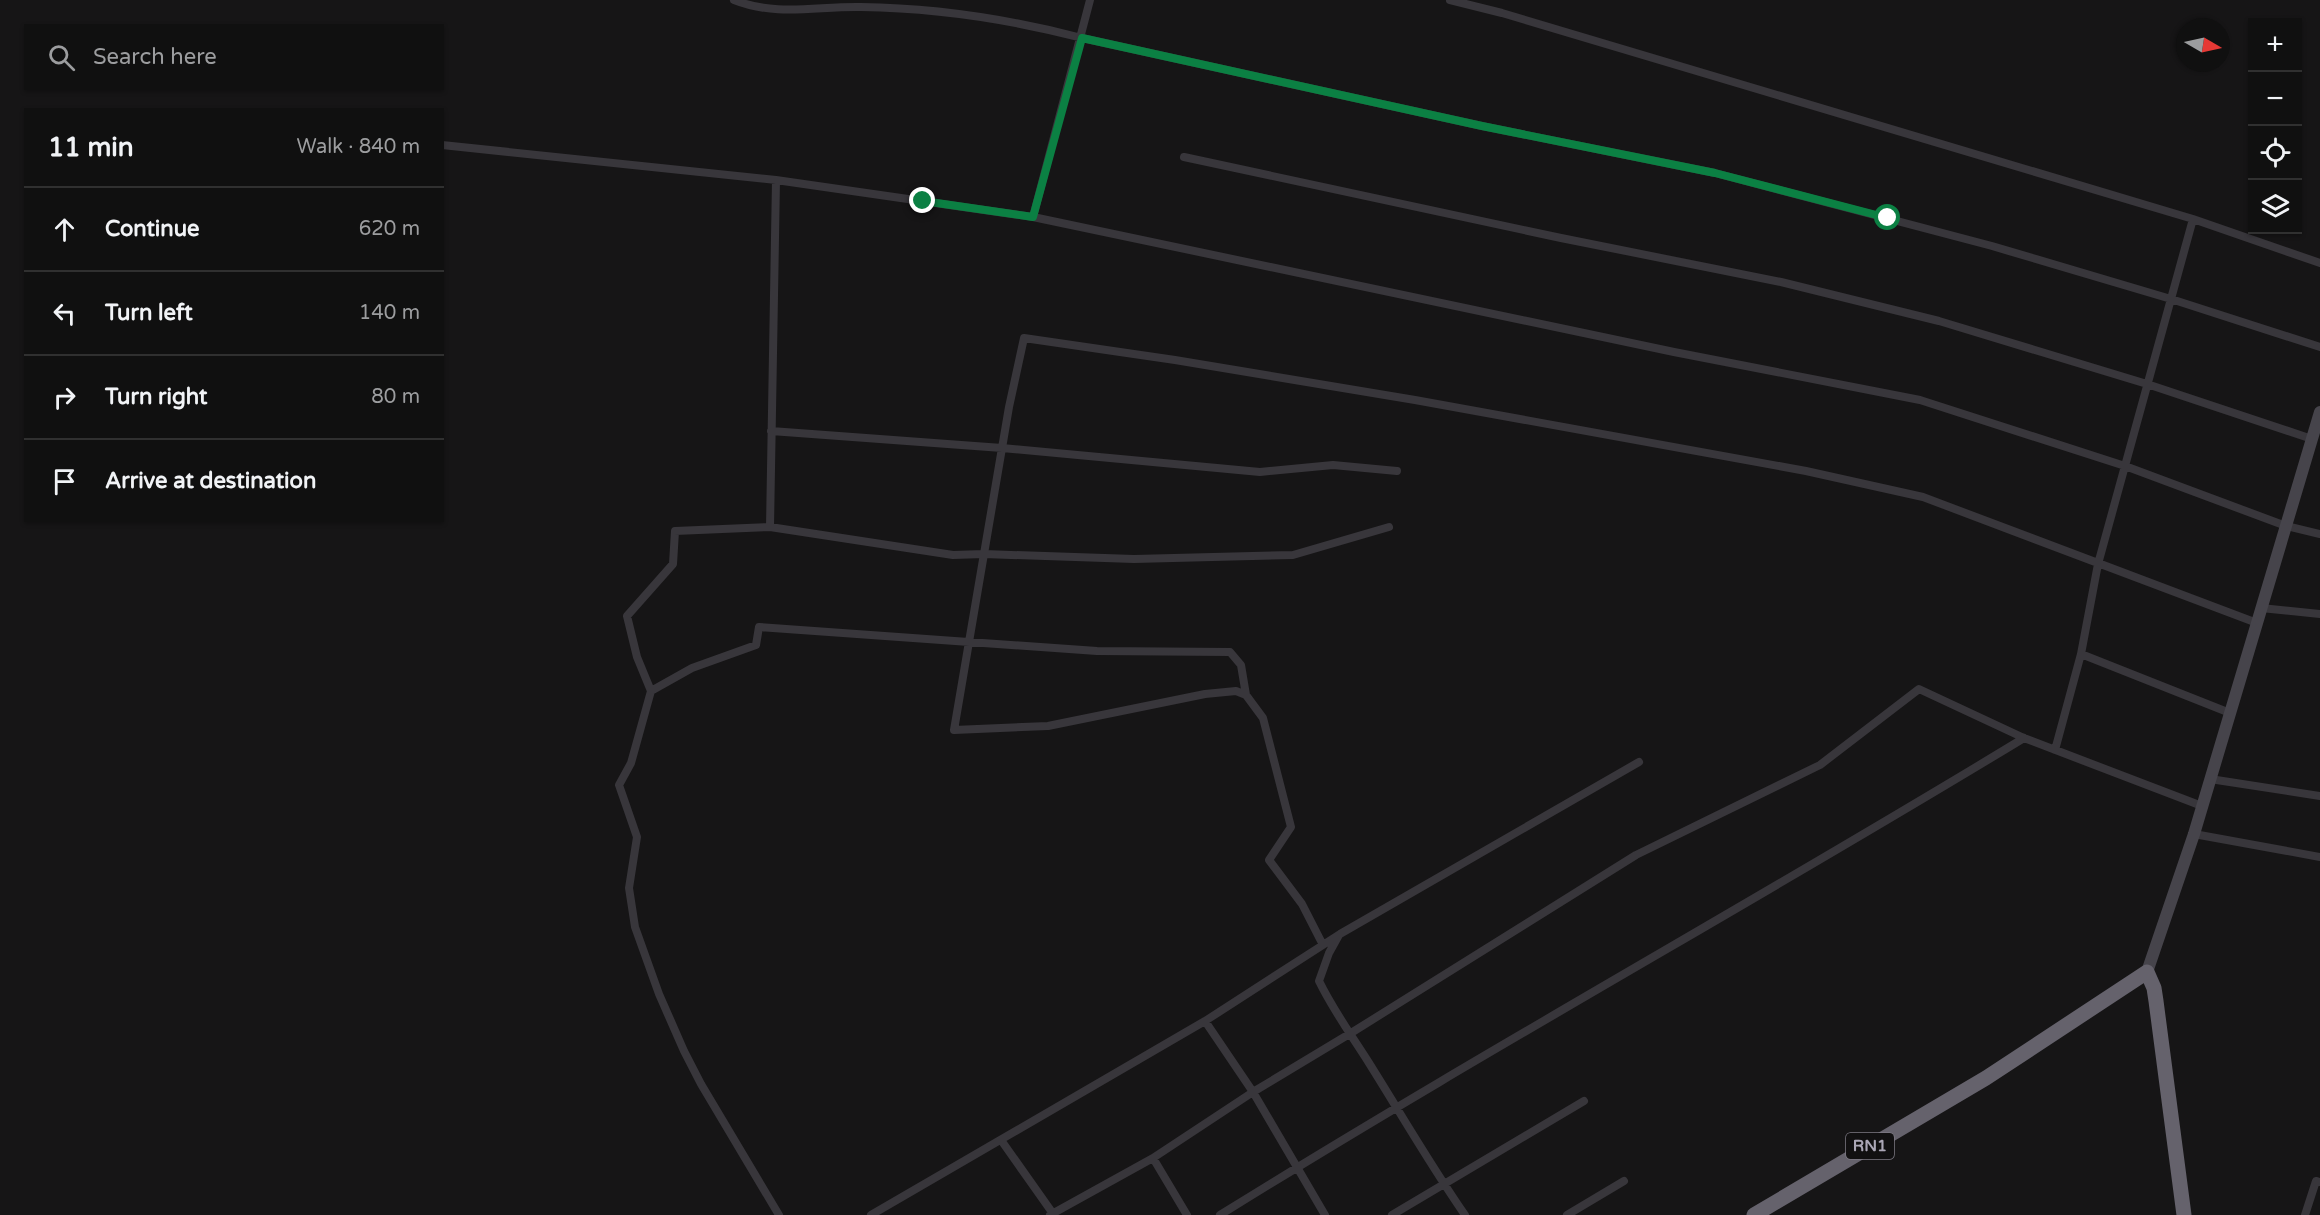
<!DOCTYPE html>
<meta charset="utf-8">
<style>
body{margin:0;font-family:"Varela Round",sans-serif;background:#191919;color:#f1f3f6}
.controls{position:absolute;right:18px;top:18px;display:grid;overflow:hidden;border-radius:0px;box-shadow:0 2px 4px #0004}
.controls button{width:54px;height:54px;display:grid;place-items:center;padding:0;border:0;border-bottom:2px solid #303030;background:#101010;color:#f1f3f6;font:30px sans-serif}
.compass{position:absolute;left:2176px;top:18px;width:54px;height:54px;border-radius:50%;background:#101010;box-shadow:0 2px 4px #0004;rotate:99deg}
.stop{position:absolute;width:18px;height:18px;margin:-14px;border:4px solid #0b8043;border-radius:50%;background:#fff}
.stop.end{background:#0b8043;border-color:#fff;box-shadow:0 2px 6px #0008}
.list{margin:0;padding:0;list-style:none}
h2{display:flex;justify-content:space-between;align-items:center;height:78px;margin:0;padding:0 24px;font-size:26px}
h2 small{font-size:20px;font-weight:400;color:#9c9d9f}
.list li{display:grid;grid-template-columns:39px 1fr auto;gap:18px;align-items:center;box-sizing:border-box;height:84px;padding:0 24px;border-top:2px solid #303030}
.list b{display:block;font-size:22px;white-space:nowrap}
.list em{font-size:20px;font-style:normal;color:#9c9d9f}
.icon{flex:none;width:33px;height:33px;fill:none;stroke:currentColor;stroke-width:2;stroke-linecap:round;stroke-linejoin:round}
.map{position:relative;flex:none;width:2320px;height:1215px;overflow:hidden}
.search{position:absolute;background:#101010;box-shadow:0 2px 4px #0004;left:24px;top:24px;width:420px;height:66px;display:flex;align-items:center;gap:15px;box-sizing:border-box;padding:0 21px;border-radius:0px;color:#9c9d9f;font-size:22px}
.panel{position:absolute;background:#101010;box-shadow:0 2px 4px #0004;left:24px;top:108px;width:420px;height:414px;border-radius:0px}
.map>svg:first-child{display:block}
</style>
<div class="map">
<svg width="2320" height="1215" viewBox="0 0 2320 1215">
<rect width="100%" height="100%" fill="#161516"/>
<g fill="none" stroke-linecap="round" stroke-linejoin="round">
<path stroke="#38363b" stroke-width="8" d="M734 0C777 17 817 6 861 7 936 8 1009 19 1082 38L1482 126 1715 173 1992 246 2171 299 2320 347
M1450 0 1502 13 2193 219 2320 263
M442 145 776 180 1033 217 1674 352 1920 400 2125 466 2286 526 2320 534
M1184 157 1561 238 1781 282 1939 321 2147 384 2312 439
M776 180 770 527 953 555 984 554 1134 559 1293 555 1389 527
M1033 217 1090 0
M771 431 1002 448 1260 472 1333 465 1397 471
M770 527 675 531 673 564 627 616 637 657 651 691 631 763 619 785 637 837 629 888 635 927 659 994 684 1051 701 1084 779 1215
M2261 608 2320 614
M2081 654 2230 713
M651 691 692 668 756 645 759 627 1097 651 1230 652 1241 665 1246 695 1263 718 1291 827 1269 860 1302 904 1323 945
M1246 695 1236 691 1205 694 1048 726 954 730 1009 407 1024 338 1175 360 1415 400 1806 471 1923 497 2257 623
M2055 750 2081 654 2098 564 2193 219
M2210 779 2320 796
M2194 834 2320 857
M1339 935 1329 953 1319 981C1333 1010 1352 1036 1369 1063 1401 1114 1431 1166 1465 1215
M1205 1021 1253 1092 1325 1215
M1001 1140 1054 1215
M1153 1158 1187 1215
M871 1215 1205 1021 1340 934 1639 762
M1050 1215 1153 1158 1253 1092 1351 1033 1636 855 1820 765 1919 689 2024 738 2202 806
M1220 1215C1485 1050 1758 900 2024 738
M1392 1215 1584 1101
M1567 1215 1624 1181
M2305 1215 2316 1181 2320 1182"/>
<path stroke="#46444b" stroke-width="12" d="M2147 972 2194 834 2320 412"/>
<path stroke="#65626c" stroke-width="15" d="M1754 1215 1986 1078 2147 972 2154 988 2156 1001 2184 1215"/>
</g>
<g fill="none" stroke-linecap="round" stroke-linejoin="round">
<path stroke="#0b8043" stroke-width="8" d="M923 201 1033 217 1082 38 1482 126 1715 173 1888 218"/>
</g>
<g text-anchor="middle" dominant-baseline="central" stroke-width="4.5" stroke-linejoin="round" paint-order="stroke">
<rect fill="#111011" stroke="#7d7a84" stroke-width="1.5" x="1846" y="1133" width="48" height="26" rx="4.5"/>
<g font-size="16" font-weight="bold" fill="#aba7b6">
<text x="1870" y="1146">RN1</text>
</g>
</g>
</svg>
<div class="controls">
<button>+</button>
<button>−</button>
<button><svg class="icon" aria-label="locate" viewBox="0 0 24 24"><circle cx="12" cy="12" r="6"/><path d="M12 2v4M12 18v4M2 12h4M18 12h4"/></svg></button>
<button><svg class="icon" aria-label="layers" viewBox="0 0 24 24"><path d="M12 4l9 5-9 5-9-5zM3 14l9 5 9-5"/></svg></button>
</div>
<svg class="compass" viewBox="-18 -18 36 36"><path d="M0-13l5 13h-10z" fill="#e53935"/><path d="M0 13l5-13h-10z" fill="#9c9d9f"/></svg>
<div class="stop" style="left:1888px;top:218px"></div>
<div class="stop end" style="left:923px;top:201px"></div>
<div class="search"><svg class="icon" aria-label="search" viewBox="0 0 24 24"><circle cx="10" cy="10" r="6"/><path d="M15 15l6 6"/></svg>Search here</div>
<section class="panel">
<h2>11 min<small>Walk · 840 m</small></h2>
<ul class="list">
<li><svg class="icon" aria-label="ahead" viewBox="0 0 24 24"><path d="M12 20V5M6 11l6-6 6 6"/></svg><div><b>Continue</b></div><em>620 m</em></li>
<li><svg class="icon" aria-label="left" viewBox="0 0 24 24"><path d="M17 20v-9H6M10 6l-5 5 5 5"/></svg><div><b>Turn left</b></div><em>140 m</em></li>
<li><svg class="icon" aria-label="right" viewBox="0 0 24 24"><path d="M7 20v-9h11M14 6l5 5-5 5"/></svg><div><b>Turn right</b></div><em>80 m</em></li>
<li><svg class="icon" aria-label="arrive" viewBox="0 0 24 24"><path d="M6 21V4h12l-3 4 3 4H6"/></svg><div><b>Arrive at destination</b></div></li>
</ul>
</section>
</div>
